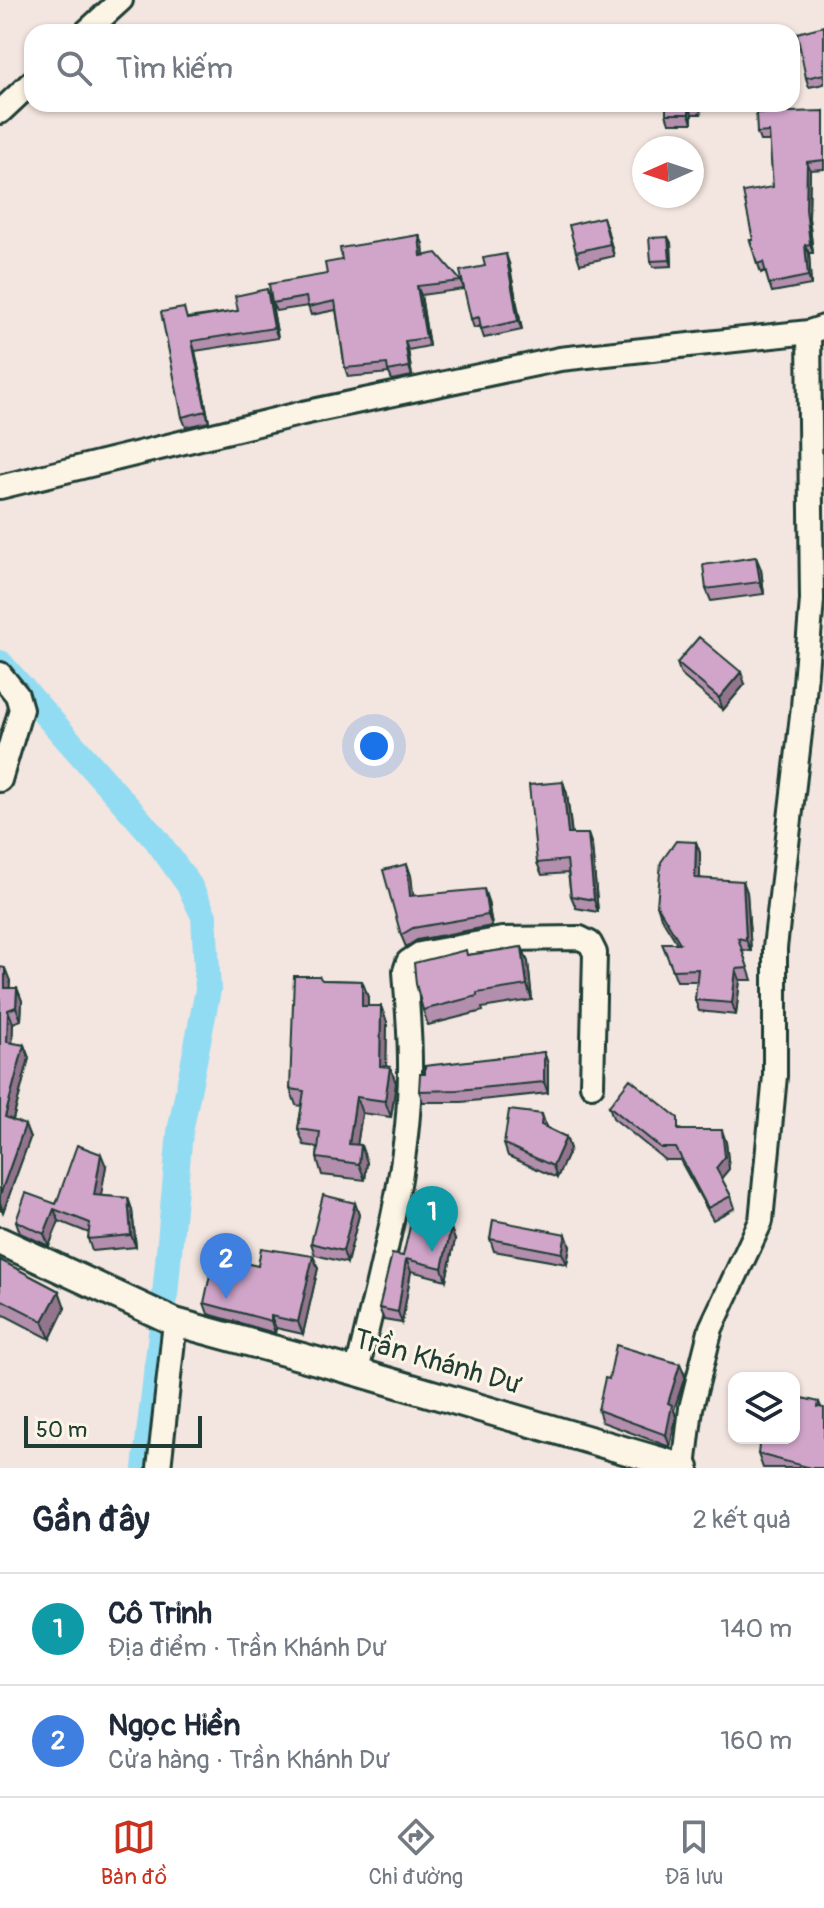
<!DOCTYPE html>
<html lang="vi">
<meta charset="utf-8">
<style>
body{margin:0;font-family:Pangolin,sans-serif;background:#f2f2f3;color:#1f2937}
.controls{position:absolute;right:24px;bottom:24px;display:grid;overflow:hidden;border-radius:16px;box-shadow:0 2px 6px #0004}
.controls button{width:72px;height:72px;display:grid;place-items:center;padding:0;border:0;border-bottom:2px solid #e0e1e3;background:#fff;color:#1f2937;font:40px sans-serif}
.compass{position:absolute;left:632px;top:136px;width:72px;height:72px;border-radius:50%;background:#fff;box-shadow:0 2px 6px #0004;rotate:267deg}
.scale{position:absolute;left:24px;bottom:20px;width:178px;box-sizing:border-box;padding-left:8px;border:4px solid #1f3d34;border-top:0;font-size:22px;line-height:28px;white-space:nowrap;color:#1f3d34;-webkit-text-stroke:6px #fcf5e5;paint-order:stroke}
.you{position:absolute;left:374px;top:746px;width:28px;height:28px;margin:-20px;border:6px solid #fff;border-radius:50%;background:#1a73e8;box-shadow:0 0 0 12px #1a73e833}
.badge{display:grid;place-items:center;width:52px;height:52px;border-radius:50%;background:#c8321e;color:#fff;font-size:26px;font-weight:700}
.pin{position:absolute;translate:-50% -66px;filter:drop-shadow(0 2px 4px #0008)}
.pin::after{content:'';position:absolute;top:42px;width:28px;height:24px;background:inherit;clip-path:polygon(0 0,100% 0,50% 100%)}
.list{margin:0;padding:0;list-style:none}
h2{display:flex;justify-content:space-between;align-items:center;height:104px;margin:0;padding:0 32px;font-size:34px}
h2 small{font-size:26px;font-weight:400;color:#747a83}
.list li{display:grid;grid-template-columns:52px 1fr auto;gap:24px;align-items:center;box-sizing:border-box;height:112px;padding:0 32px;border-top:2px solid #e0e1e3}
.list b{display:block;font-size:30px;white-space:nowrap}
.list p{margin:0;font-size:26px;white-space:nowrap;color:#747a83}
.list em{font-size:26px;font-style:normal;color:#747a83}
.icon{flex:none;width:44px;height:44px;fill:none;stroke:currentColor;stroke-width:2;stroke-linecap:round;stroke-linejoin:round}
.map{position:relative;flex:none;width:824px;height:1468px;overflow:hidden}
.search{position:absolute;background:#fff;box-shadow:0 2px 6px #0004;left:24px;right:24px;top:24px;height:88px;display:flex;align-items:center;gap:20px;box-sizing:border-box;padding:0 28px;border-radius:24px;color:#747a83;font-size:30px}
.sheet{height:328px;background:#fff}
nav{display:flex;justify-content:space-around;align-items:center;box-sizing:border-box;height:112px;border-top:2px solid #e0e1e3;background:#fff;font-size:22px;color:#747a83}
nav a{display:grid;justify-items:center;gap:4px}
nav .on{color:#c8321e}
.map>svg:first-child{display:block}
</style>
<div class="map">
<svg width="824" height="1468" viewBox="0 0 824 1468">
<rect width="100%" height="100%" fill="#f3e5df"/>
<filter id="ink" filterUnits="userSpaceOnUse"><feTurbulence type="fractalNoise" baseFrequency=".0125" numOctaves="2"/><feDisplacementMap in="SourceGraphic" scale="16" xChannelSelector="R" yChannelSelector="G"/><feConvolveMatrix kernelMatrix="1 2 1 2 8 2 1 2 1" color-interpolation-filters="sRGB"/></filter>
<g filter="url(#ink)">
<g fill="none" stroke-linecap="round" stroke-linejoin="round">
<path stroke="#92dcf3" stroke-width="26" d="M0 663 156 839 189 885 204 916 208 990 180 1132 163 1317 145 1468"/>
<defs>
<path id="minor" d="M86 32 121 0
M0 112 32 82
M0 487 303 413 560 359 809 332 824 327
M0 674 17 695 21 709 0 780
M357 1372C377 1283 404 1192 409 1100 412 1057 408 1015 405 971L408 962 420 954 502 939 580 938 590 943 595 953 592 1085
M159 1468 175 1322
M684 1468 691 1408 711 1328 761 1221 775 1076V948L803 707 812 600 809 332"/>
<path id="tertiary" d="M0 1241 175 1322 357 1372 685 1468"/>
</defs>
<use href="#minor" stroke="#1f3d34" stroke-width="28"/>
<use href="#tertiary" stroke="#1f3d34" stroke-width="32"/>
<use href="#minor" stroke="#fcf5e5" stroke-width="22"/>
<use href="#tertiary" stroke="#fcf5e5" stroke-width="26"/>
</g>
<path fill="#b38ead" stroke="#1f3d34" stroke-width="2" d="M824 26V84L809 87 806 78Z
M666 104H731L700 110 701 114H692V123H669L666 114Z
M824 111V169L810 170 809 218 813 253H809L811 285 772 292 765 271 761 273 750 240H753L773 187 770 141H760L757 133Z
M607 229 614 256 580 264 576 252Z
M419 235 423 244 424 255 461 281 464 289 421 295 429 346 408 350 412 376 392 380 389 373 348 377 345 368 336 310 311 315 308 306 276 311 272 303 327 274 342 260Z
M668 237 671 243 672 266 653 267 651 261Z
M509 263 522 330 484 338 480 326 474 328 471 319 485 266Z
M271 299 278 338 195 351 209 422 186 427 182 417 188 318 238 311Z
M761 569 764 594 711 601 706 589Z
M677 663 745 684 723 710 681 675Z
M563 782 567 794 572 834H588L592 846 598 912 576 908 571 896 568 873 542 875 537 863Z
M696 842 700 853V878L747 892 751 951 742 950 752 980H740L736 1015 699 1011 695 1000 697 981H677L662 943H677L661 917 657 905Z
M407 864 411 876 413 896 488 901 492 926 417 940 406 947 401 935Z
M522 947 528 962 532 1000 482 1008 483 1011 428 1025 423 1010 468 955Z
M0 967 10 981 9 988H17L22 1001 21 1020 13 1023 12 1043 24 1045 29 1058 13 1120 30 1138 3 1212 0 1210Z
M322 980 362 981 368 997V1006L387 1022 386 1066 390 1067 396 1083 391 1117 362 1113 357 1145 367 1162 365 1180 322 1175 317 1158 318 1147 304 1145 298 1129 302 1106 296 1105 290 1089Z
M544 1052 548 1064V1093L462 1102H423L419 1091 425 1074Z
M609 1106 682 1130 726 1142 729 1169 721 1178 731 1196 735 1208 713 1220 680 1160H665L613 1118Z
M546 1126V1128L566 1137 570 1149 557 1178 508 1156 504 1144Z
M106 1166 100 1196 128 1198 132 1210 136 1247 92 1251 88 1239 89 1233 59 1221 49 1246 20 1233 16 1221 56 1204Z
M355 1203 359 1215 347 1263 315 1255 311 1243Z
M490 1239 570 1246 567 1264 494 1251Z
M455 1240 446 1280 411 1271 402 1323 384 1320 379 1308 403 1256Z
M313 1256 318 1268 303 1334 276 1328 275 1333 208 1314 204 1303 258 1266Z
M0 1260 59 1291 65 1308 50 1339 0 1313Z
M680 1364 685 1376 674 1410 676 1417 670 1447 602 1422 598 1410 609 1379Z
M819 1402 821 1407 824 1468H763L758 1454Z"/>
<path fill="#92748d" stroke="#1f3d34" stroke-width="2" d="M689 105 692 114V123L689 114Z
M807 162 810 170 809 218 813 253 810 244 806 209Z
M603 217 607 229 614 256 610 244Z
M419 235 423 244 424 264 421 256Z
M668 237 671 243 672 266 670 260Z
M805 245 809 253 811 285 808 276Z
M506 254 509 263 522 330 518 321Z
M417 286 421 295 429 346 426 338Z
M267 289 271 299 278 338 274 328Z
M192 341 195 351 209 422 206 411Z
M405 341 408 350 412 376 409 367Z
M756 557 761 569 764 594 760 582Z
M741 672 745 684 723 710 719 698Z
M563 782 567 794 573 846 568 834Z
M588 834 592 846 598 912 594 900Z
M696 842 700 853V889L695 878Z
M407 864 411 876 415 908 410 896Z
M743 881 747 892 751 951 746 940Z
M484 889 488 901 492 926 488 915Z
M522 947 528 962 532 1000 527 985Z
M5 968 10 981 9 1001 5 988Z
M736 969 740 980 736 1015 732 1003Z
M362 981 368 997V1022L362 1006Z
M17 988 22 1001 21 1020 16 1007Z
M381 1006 387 1022 386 1082 380 1066Z
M8 1010 13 1023 12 1055 7 1042Z
M24 1045 29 1058 10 1130 5 1117Z
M544 1052 548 1064V1093L544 1082Z
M390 1067 396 1083 391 1117 385 1101Z
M356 1097 362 1113 355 1160 349 1144Z
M542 1114 546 1126 545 1137 541 1125Z
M25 1125 30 1138 3 1212 0 1202V1195Z
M722 1130 726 1142 729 1169 720 1180 716 1168Z
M566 1137 570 1149 557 1178 553 1166Z
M361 1145 367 1162 365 1180 359 1164Z
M101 1154 106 1166 99 1207 94 1195Z
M128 1198 132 1210 136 1247 131 1235Z
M355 1203 359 1215 347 1263 343 1251Z
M54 1209 59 1221 49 1246 44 1234Z
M451 1228 455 1240 446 1280 442 1268Z
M566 1234 570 1246 567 1264 562 1253Z
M313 1256 318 1268 303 1334 298 1322Z
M406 1259 411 1271 402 1323 398 1312Z
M59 1291 65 1308 50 1339 43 1321Z
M271 1316 276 1328 275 1333 271 1321Z
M680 1364 685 1376 674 1410 676 1417 670 1447 666 1435 668 1403Z"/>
<path fill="#d0a5c9" stroke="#1f3d34" stroke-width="2" d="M824 26V74L806 78 797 33Z
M710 31H733V32H710Z
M666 104H697V105H689V114H666Z
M824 111V160L807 162 806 209 810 244 805 245 808 276 769 284 763 262 757 264 750 240H753L743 192 773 187 769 132 757 133 756 113Z
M603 217 610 244 576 252 569 225Z
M419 235 421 256 437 253 461 281 417 286 426 338 405 341 409 367 388 371 387 364 345 368 335 301 308 307 306 297 272 303 269 284 327 274 325 263 342 260 340 248Z
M668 237 670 260 651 261 649 238Z
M506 254 518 321 481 329 479 317 471 319 460 271 485 266 483 258Z
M267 289 274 328 192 341 206 411 182 417 161 312 184 308 187 319 238 311 235 296Z
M756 557 760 582 706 589 703 565Z
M699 637 741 672 719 698 677 663Z
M563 782 568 834H588L594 900 571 896 567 860 537 863 529 785Z
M676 841 696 842 695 878 743 881 746 940 738 938 748 968 736 969 732 1003 695 1000 698 969 673 970 662 943H680L657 905 661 862Z
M407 864 410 896 484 889 488 915 413 928 401 935 383 870Z
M522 947 527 985 477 993V996L423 1010 416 984 414 963 466 950 467 955Z
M0 967 5 968V988H17L16 1007 8 1010 7 1042 24 1045 5 1117 25 1125 0 1195Z
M294 976H319L322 980 362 981V1006H381L380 1066 390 1067 385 1101 356 1097 349 1144 361 1145 359 1164 317 1158 320 1132 298 1129 304 1091 290 1089Z
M544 1052V1082L458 1090 419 1091 420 1074H425V1066Z
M630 1079 678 1118V1130H722L725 1157 716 1168 731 1196 708 1208 676 1148H661L609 1106Z
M509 1110 542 1114 541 1125 566 1137 553 1166 504 1144Z
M77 1145 101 1154 94 1195 128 1198 131 1235 88 1239 90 1223 54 1209 44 1234 16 1221 26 1193 56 1204Z
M323 1195 355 1203 343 1251 311 1243Z
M412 1218 451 1228 442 1268 406 1259 398 1312 379 1308 392 1254 403 1256Z
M493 1220 566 1234 562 1253 490 1239Z
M261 1248 313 1256 298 1322 271 1316V1321L204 1303 214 1256 258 1266Z
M0 1260 59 1291 43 1321 0 1299Z
M616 1345 680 1364 668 1403 672 1405 666 1435 598 1410 605 1378 609 1379Z
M794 1396 819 1402 818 1407 824 1408V1468H811L758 1454 760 1438H794Z"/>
</g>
<g text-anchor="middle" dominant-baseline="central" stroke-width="6" stroke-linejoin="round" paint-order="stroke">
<g font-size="28" fill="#1f3d34" stroke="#fcf5e5">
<text transform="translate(437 1362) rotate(16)">Trần Khánh Dư</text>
</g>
</g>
</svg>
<div class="controls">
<button><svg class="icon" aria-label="layers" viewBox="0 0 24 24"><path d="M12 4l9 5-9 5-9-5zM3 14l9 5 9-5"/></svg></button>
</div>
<svg class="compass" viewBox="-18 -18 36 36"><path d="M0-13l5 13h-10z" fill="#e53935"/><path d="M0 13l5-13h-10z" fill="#747a83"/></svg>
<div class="scale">50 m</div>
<div class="you"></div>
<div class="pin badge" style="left:432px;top:1252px;background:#0f9aa8">1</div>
<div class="pin badge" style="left:226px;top:1299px;background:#3f7fe0">2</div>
<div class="search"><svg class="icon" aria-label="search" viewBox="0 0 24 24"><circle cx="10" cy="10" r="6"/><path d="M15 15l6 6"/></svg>Tìm kiếm</div>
</div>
<section class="sheet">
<h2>Gần đây<small>2 kết quả</small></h2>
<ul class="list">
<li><span class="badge" style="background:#0f9aa8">1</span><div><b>Cô Trinh</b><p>Địa điểm · Trần Khánh Dư</p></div><em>140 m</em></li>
<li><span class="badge" style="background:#3f7fe0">2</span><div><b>Ngọc Hiền</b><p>Cửa hàng · Trần Khánh Dư</p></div><em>160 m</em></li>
</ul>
</section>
<nav>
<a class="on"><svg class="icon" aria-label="map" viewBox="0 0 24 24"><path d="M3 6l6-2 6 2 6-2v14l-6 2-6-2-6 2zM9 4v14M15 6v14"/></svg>Bản đồ</a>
<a><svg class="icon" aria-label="directions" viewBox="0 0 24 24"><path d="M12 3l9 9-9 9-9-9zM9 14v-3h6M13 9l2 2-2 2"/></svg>Chỉ đường</a>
<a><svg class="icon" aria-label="saved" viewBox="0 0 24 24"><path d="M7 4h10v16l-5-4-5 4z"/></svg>Đã lưu</a>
</nav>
